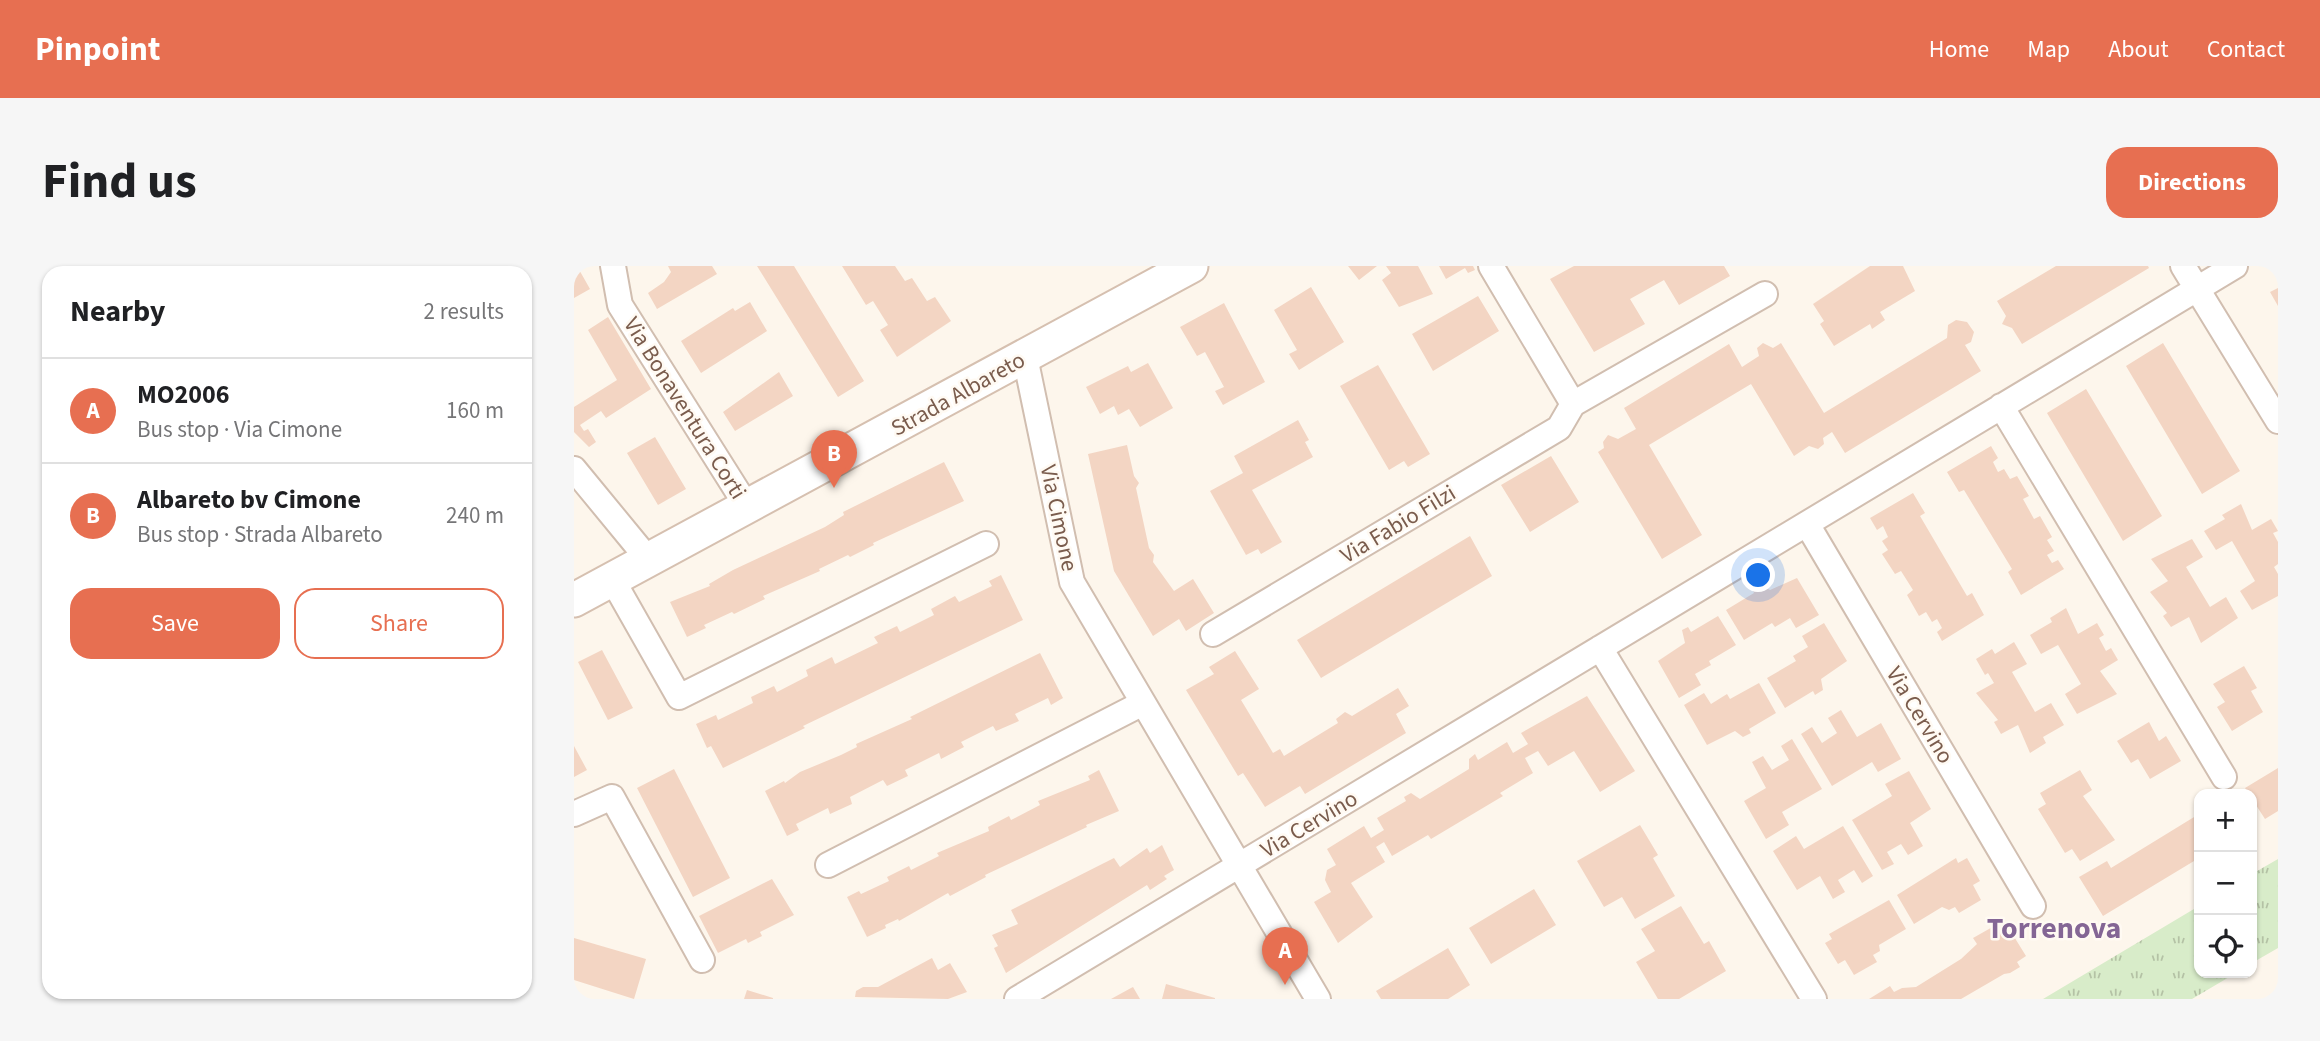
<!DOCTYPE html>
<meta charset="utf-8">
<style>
body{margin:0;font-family:"Source Sans 3",sans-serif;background:#f6f6f6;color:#202124}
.controls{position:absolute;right:21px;bottom:21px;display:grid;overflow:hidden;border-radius:14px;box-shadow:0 2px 5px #0004}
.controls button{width:63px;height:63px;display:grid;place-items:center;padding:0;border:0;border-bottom:2px solid #e0e0e0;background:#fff;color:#202124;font:35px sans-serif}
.you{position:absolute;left:1185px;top:310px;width:24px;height:24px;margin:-18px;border:5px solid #fff;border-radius:50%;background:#1a73e8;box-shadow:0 0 0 10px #1a73e833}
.badge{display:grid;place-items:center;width:46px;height:46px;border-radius:50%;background:#e76f51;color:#fff;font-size:23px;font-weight:700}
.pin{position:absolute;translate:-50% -58px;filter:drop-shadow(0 2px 4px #0008)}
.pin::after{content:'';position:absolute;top:37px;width:24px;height:21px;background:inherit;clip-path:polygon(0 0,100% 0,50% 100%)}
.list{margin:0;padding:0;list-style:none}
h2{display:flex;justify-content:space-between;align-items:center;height:91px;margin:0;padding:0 28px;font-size:30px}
h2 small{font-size:23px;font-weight:400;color:#757577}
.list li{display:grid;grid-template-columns:46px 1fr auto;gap:21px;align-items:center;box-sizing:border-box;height:105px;padding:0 28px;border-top:2px solid #e0e0e0}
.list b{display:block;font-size:26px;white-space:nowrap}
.list p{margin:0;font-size:23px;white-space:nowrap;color:#757577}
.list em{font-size:23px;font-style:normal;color:#757577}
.actions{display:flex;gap:14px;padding:21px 28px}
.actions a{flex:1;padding:16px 0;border:2px solid #e76f51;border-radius:21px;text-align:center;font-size:24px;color:#e76f51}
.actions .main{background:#e76f51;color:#fff}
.icon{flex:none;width:38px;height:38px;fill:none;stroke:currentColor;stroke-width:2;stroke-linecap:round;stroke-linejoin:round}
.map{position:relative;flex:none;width:1704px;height:733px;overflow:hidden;border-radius:21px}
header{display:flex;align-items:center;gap:42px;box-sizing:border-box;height:98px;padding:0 35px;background:#e76f51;color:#fff}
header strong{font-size:33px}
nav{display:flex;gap:38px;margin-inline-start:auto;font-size:24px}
.intro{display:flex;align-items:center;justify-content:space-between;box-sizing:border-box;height:168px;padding:0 42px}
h1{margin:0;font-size:49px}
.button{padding:18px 32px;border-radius:21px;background:#e76f51;color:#fff;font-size:24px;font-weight:700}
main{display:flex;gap:42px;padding:0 42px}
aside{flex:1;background:#fff;border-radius:21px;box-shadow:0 2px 5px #0004}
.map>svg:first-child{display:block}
</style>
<header>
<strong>Pinpoint</strong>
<nav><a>Home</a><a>Map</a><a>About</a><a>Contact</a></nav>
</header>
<div class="intro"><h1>Find us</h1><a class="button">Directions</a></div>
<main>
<aside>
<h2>Nearby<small>2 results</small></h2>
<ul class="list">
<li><span class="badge">A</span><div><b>MO2006</b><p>Bus stop · Via Cimone</p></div><em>160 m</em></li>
<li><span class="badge">B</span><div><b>Albareto bv Cimone</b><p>Bus stop · Strada Albareto</p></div><em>240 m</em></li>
</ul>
<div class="actions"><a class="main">Save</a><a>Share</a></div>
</aside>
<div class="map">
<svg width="1704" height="733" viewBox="0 0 1704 733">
<defs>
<pattern id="park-tufts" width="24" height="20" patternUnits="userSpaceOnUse" patternTransform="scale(1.75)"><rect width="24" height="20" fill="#d8ecc9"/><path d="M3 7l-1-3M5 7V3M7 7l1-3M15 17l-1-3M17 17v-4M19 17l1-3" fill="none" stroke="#b4c2a5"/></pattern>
</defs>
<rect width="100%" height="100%" fill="#fdf6ec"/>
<path fill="url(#park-tufts)" d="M1704 593V682L1678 697V608Z
M1625 640V707H1662L1618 733H1469Z"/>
<path fill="#f3d5c3" d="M0 0H3L16 23 0 32Z
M94 0H138L143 8 83 43 74 27 90 16 97 6Z
M183 0H220L290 115 264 131Z
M268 0H321L331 15 338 12 353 35 361 31 377 55 323 91 306 64 314 59 299 35 292 39Z
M774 0H803L785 14Z
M812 0H844L859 28 825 41 808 14 817 7Z
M865 0H899L901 4 894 7 891 2 872 13Z
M1000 0H1150L1156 10 1105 39 1090 14 1056 33 1071 58 1020 86 976 13Z
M1296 0H1329L1341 25 1306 46 1311 54 1298 63 1296 58 1260 80 1246 58 1250 55 1239 38Z
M1482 0H1574L1575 2 1448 78 1438 62 1428 58 1432 50 1423 35Z
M737 21 770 76 725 104 715 88 723 84 700 44Z
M1704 22V40L1696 26Z
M904 30 925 65 859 105 838 68Z
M176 36 193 65 127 107 107 75 159 42 161 45Z
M650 37 691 116 649 139 641 125 650 121 631 86 623 90 606 61Z
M34 51 77 123 32 152 27 145 6 159 10 165 14 163 22 176 15 181 0 166V141L43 114 14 64Z
M1382 54 1393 56 1400 66 1397 76 1391 79 1407 105 1271 187 1258 166 1249 172 1250 178 1244 183 1235 180 1220 190 1177 118 1075 179 1128 269 1088 293 1024 186 1030 182 1029 176 1034 169 1044 173 1062 163 1050 142 1155 78 1168 101 1185 90 1183 82 1189 77 1199 82 1207 77 1250 147 1373 72 1374 59Z
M1589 77 1666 205 1628 228 1552 100Z
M574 97 599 142 566 161 555 143 544 149 540 140 526 148 512 121 554 100 557 106Z
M804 99 856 188 834 201 830 195 815 204 766 120Z
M205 106 219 130 161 165 149 146Z
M1512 123 1588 250 1549 275 1473 147Z
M724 154 735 174 731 176 739 191 678 224 708 276 687 288 684 283 672 289 636 225 669 207 660 190Z
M81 171 112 223 84 239 53 187Z
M553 179 560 210 565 217 562 222 575 282 580 289 579 296 600 325 619 313 640 347 612 365 605 353 579 370 540 305 514 188Z
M1417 180 1424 192 1419 196 1424 206 1430 203 1436 213 1443 210 1455 230 1449 233 1460 253 1466 250 1478 271 1473 274 1480 285 1473 289 1478 297 1484 294 1490 303 1447 329 1434 306 1438 303 1390 224 1385 226 1373 206Z
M977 190 1005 236 956 266 927 219Z
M370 196 390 235 299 277 300 279 276 291 274 289 245 303 246 305 189 330 191 333 160 348 158 346 130 359 132 362 113 371 96 336 136 320 135 318 159 304 251 261 270 249 269 246Z
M1339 227 1351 247 1346 250 1393 330 1398 327 1410 349 1368 375 1363 366 1368 362 1363 353 1358 356 1352 346 1345 350 1333 329 1339 324 1327 305 1321 308 1308 288 1314 284 1308 275 1314 271 1309 260 1303 264 1296 252Z
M1667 238 1678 264 1697 253 1704 265 1699 267 1704 276V298L1700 301 1704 308V330L1678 344 1666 325 1681 315 1658 275 1642 284 1630 265 1651 253 1648 249Z
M896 270 918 310 747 412 723 374Z
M1618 273 1629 291 1612 301 1636 341 1652 331 1664 352 1627 377 1615 351 1597 361 1589 350 1593 347 1576 326 1594 315 1577 293Z
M427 309 449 354 229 460 231 462 149 502 137 480 133 482 122 458 142 449 144 454 179 437 177 431 200 420 203 426 234 410 232 404 258 391 261 398 304 377 300 371 323 360 326 366 360 349 357 343 381 330 385 336 418 320 415 315Z
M1223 312 1245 349 1222 362 1216 352 1201 361 1198 357 1170 374 1152 344 1180 327 1178 323 1186 319 1196 324Z
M1492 342 1504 368 1523 357 1530 369 1525 372 1532 385 1537 382 1544 394 1526 405 1543 428 1503 448 1491 428 1507 418 1484 379 1467 388 1456 369 1478 356 1476 352Z
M1144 350 1162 379 1135 395 1137 399 1121 408 1127 419 1105 432 1084 395 1111 377 1108 364 1114 361 1117 366Z
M1250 357 1273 395 1247 413 1249 424 1241 429 1239 425 1211 442 1193 412 1222 395 1219 390 1234 381 1228 370Z
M1440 376 1453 398 1438 406 1461 446 1477 437 1490 459 1469 471 1472 477 1456 487 1444 459 1427 468 1420 456 1424 454 1402 427 1420 417 1414 407 1411 409 1402 393 1418 383 1421 388Z
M28 384 59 442 34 454 4 396Z
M661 385 685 423 667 434 699 487 706 483 710 490 764 457 762 453 771 446 778 450 824 422 835 440 822 448 832 467 731 528 726 520 691 541 669 507 664 510 612 424 640 408 635 401Z
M466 387 489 432 477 439 474 432 441 448 445 455 422 465 419 460 387 476 390 481 367 493 365 487 331 504 334 510 313 520 309 514 276 531 278 538 256 548 254 542 222 558 225 564 213 570 191 525 210 515 211 517 226 506 267 489 283 481 282 478 338 453 336 451Z
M1670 400 1683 422 1677 425 1689 446 1658 465 1643 441 1651 436 1639 418Z
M1185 417 1202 447 1175 463 1177 467 1169 471 1161 465 1133 479 1110 439 1130 427 1137 438 1153 428 1156 433Z
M1013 430 1061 505 1026 526 1000 485 974 500 964 485 951 492 959 507 926 527 929 530 857 573 854 569 818 590 810 576 802 581 811 596 777 617 799 651 764 677 740 636 757 626 751 614 753 604 762 599 753 583 790 560 797 572 810 564 803 552 832 535 830 531 837 527 846 533 895 503V493L901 488 904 494 933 476 939 487 954 478 947 467Z
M1267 444 1283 471 1307 457 1327 493 1304 506 1298 496 1258 520 1227 468 1238 461 1248 477 1263 467 1254 452Z
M1575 456 1585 475 1592 470 1607 495 1576 513 1564 493 1557 497 1543 475Z
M1218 473 1248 523 1208 546 1215 559 1192 573 1170 535 1192 522 1178 496 1189 490 1198 504 1215 494 1207 480Z
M0 480 13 504 0 511Z
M1704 502V545L1691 553 1671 522Z
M100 503 156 612 119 631 63 522Z
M525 504 545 545 512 559 513 561 411 609 412 611 376 630 374 627 325 655 324 653 311 659 312 662 293 671 273 631 285 625 287 628 315 615 313 611 335 600 337 604 365 590 363 587 415 565 414 561 435 550 437 554 466 539 464 535 516 514 514 510Z
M1506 504 1518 524 1509 530 1541 574 1506 595 1498 583 1491 587 1464 543 1472 538 1466 527Z
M1335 505 1357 543 1336 557 1349 580 1334 589 1327 578 1313 586 1320 598 1308 604 1278 554 1318 530 1311 518Z
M1625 548V592L1529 650 1505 611 1533 595 1537 602Z
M1066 559 1084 589 1079 592 1101 630 1061 653 1048 631 1030 641 1003 595Z
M1269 560 1299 610 1288 617 1280 604 1264 614 1271 626 1259 633 1246 610 1223 624 1199 585 1222 570 1230 583Z
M588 579 600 604 590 610 593 613 576 624 573 619 432 707 420 682 424 680 418 669 444 658 437 644 540 592 546 601 573 582 576 587Z
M1382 592 1384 597 1393 592 1406 615 1399 619 1407 634 1385 647 1381 641 1375 644 1368 641 1340 658 1323 629Z
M198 613 220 649 186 666 188 670 174 677 172 673 144 687 125 650Z
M960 623 982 659 917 698 895 662Z
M1315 634 1332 663 1305 679 1306 685 1299 689 1303 696 1280 709 1271 694 1264 698 1251 677 1258 673 1255 668Z
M1107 640 1130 678 1135 675 1152 705 1105 733H1084L1062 696 1081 685 1067 663Z
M1422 659 1431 673 1439 669 1452 690 1443 696 1446 701 1436 707 1430 708 1387 733H1295L1316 720 1320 726 1328 722 1342 721 1387 693 1403 678 1399 672Z
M0 672 72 693 60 733 0 714Z
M874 682 896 719 874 733H807L802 725Z
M358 692 364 704 376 697 393 726 374 733 281 731 282 725 289 721H304Z
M592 718 641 732V733H588Z
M559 721 566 733H537L557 722Z
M173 724 199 732V733H170Z"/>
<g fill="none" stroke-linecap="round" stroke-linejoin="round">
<defs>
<path id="street" d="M39 0 46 39 174 242
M1609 0 1704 155
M451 91 498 316 744 733
M999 138 1191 28
M1427 140 1650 511
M0 203 74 293
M1233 258 1459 640
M38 313 105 431 412 278
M639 368 985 162 999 138 917 0
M1026 382 1240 733
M0 548 38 531 128 694
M254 599 569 437
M443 733 1661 0"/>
<path id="secondary" d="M0 334 617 0"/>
</defs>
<use href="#street" stroke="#d1beb0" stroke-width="28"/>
<use href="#secondary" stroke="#d6c0b0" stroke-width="37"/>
<use href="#street" stroke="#fff" stroke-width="24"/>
<use href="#secondary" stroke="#fff" stroke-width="33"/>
</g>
<g text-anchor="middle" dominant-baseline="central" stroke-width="5" stroke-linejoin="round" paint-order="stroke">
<g font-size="23" fill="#7a5c4d" stroke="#fffaf3">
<text transform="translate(384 128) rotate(-29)">Strada Albareto</text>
<text transform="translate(111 142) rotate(58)">Via Bonaventura Corti</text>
<text transform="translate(485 252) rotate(78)">Via Cimone</text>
<text transform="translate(824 258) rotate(-31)">Via Fabio Filzi</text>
<text transform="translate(1346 449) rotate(59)">Via Cervino</text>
<text transform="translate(735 558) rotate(-31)">Via Cervino</text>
</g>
<g font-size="30" font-weight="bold" fill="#846695" stroke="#fffaf3">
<text x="1480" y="662">Torrenova</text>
</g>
</g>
</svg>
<div class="controls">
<button>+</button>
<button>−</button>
<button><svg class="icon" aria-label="locate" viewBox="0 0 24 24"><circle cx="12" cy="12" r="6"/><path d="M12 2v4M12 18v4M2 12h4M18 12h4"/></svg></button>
</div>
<div class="you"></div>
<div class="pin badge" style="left:711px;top:719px">A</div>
<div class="pin badge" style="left:260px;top:222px">B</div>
</div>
</main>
